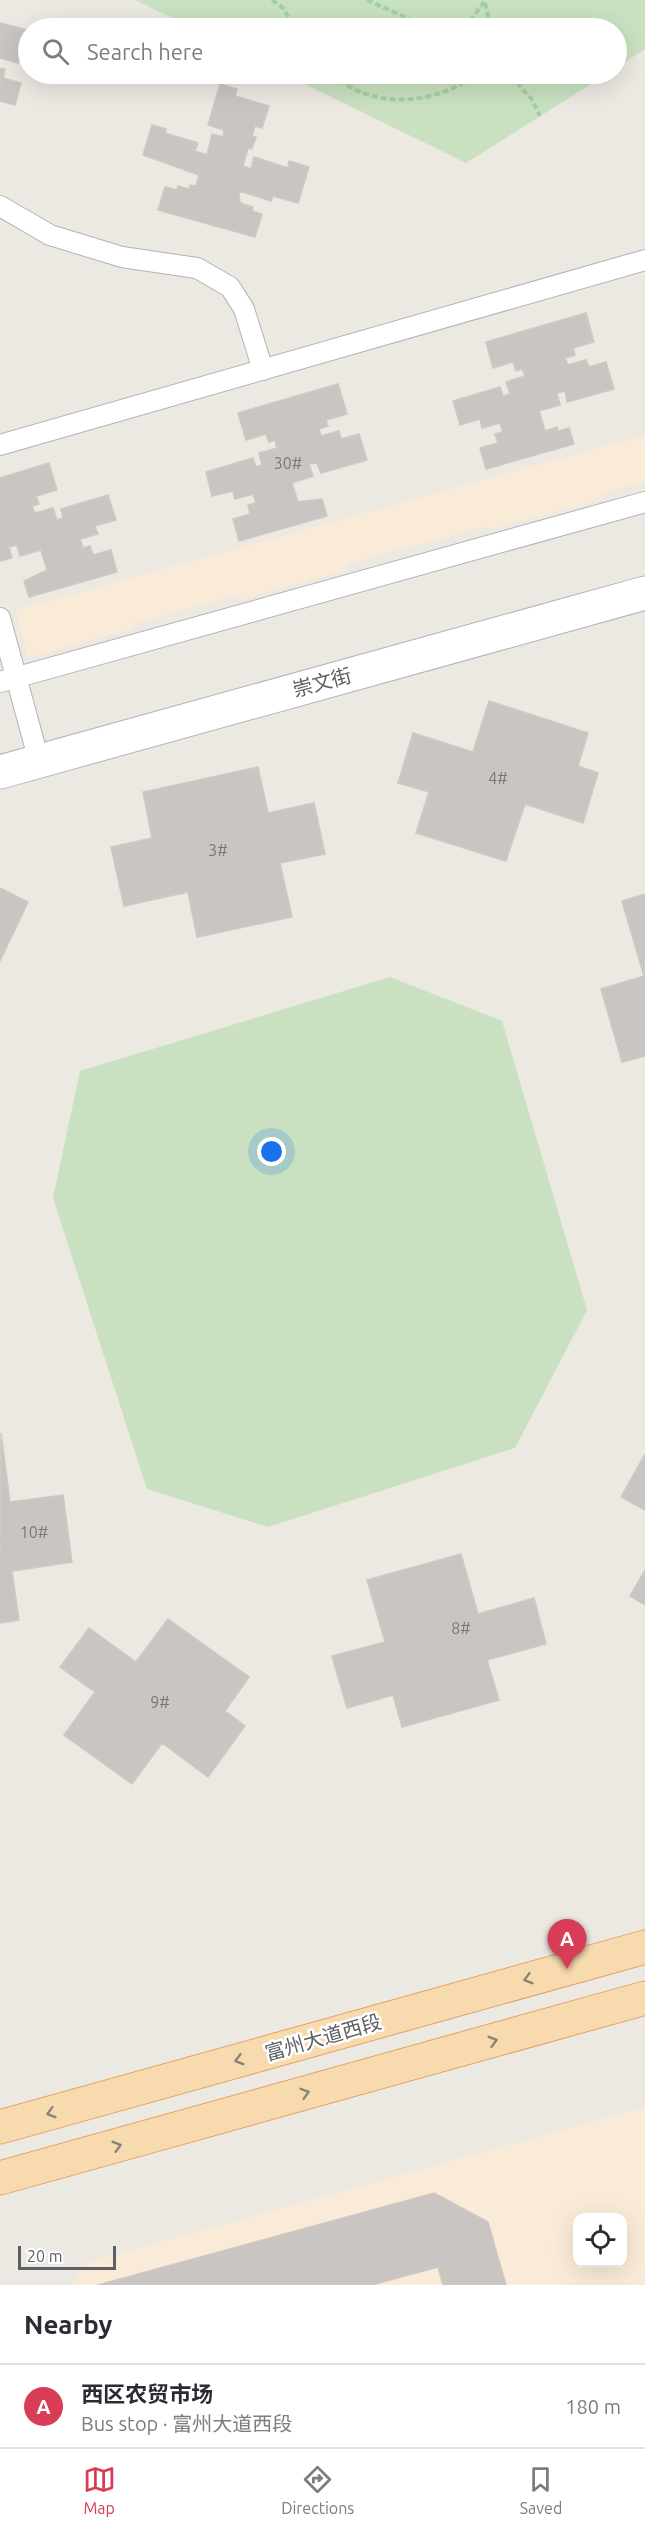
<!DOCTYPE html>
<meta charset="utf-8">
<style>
body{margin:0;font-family:Ubuntu,"Noto Sans SC",sans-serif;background:#f2f2f3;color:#2b2b33}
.controls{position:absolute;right:18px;bottom:18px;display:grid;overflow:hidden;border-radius:12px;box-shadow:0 6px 24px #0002}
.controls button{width:54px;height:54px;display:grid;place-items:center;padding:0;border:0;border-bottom:2px solid #e1e1e2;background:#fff;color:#2b2b33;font:30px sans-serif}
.scale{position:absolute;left:18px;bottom:15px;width:98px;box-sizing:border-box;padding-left:6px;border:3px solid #5b5f62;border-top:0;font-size:16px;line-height:21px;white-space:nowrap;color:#5b5f62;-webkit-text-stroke:4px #fff;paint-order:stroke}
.you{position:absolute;left:272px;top:1152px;width:21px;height:21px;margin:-15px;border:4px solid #fff;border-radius:50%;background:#1a73e8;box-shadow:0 0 0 9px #1a73e833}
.badge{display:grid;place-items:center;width:39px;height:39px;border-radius:50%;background:#d83d55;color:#fff;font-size:20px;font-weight:700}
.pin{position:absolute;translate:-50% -50px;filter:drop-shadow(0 2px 3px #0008)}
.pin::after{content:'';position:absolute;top:32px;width:21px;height:18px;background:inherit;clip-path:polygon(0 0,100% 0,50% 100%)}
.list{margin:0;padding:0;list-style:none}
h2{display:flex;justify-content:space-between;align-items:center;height:78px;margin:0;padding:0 24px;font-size:26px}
h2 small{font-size:20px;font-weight:400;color:#7c7c81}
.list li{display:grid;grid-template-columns:39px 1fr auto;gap:18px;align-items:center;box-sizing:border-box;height:84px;padding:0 24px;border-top:2px solid #e1e1e2}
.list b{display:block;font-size:22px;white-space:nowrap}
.list p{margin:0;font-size:20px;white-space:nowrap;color:#7c7c81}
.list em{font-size:20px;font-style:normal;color:#7c7c81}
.icon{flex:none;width:33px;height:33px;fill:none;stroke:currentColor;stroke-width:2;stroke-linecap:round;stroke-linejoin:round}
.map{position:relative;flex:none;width:645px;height:2285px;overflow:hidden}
.search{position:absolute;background:#fff;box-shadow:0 6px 24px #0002;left:18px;right:18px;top:18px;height:66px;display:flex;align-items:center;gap:15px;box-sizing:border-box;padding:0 21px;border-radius:33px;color:#7c7c81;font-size:22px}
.sheet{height:162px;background:#fff}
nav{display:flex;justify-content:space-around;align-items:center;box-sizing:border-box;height:84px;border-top:2px solid #e1e1e2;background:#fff;font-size:16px;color:#7c7c81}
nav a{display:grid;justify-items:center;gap:3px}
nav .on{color:#d83d55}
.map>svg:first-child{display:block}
</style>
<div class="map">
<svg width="645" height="2285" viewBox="0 0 645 2285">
<rect width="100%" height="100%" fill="#ece8e2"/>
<path fill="#faebd9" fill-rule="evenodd" d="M645 435V482L602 494 603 499 490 530 488 526 347 564 348 570 240 600 238 595 133 624 135 628 28 658 16 610Z
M645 2107V2285H72L85 2263ZM578 2218H622V2262H578Z"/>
<path fill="#c9e1c1" d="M135 0H645V49L617 67 616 28H193Z
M284 74H607L466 163Z
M390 977 502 1021 587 1310 515 1448 268 1527 147 1489 53 1198 80 1071Z"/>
<path fill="#c9c5c2" stroke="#d0c8c1" stroke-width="1.5" d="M0 23 28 30V57L20 54 18 63 0 58Z
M0 68 5 69 3 78 21 83 15 105 0 101Z
M220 84 237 89 235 96 269 106 262 128 255 126 252 136 256 137 252 149 248 148 243 166 251 169 254 157 288 168 289 161 309 167 298 203 273 196 271 201 239 191 240 203 253 207 252 211 262 214 255 237 158 210 165 187 177 190 178 186 189 189 190 185 196 186 199 175 143 155 152 125 166 129 165 133 198 143 195 151 207 155 212 134 223 137 224 130 208 125Z
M586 313 594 342 573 348 575 355 565 358 568 365 586 360 589 367 606 362 614 389 567 402 565 391 557 393 560 405 539 411 545 431 557 427 558 431 569 428 574 444 486 469 480 448 498 443 495 434 503 432 500 423 482 428 480 419 460 425 453 401 500 387 503 396 510 394 506 382 525 376 522 369 516 371 513 362 493 368 486 342Z
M338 384 347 414 326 420 328 426 319 429 321 436 339 431 341 439 359 434 367 460 321 473 317 463 309 464 313 476 292 483 298 502 322 499 327 516 239 541 233 519 250 514 248 505 256 503 253 494 235 499 233 491 212 496 206 472 253 458 256 467 262 465 259 453 277 448 275 440 269 442 266 434 246 440 238 413Z
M49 463 57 490 36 496 39 504 32 506 35 513 53 508 57 520 63 518 61 509 108 495 116 520 95 526 98 534 80 539 83 548 90 546 93 555 111 550 117 572 29 597 24 581 47 570 41 550 20 556 17 545 9 547 12 558 0 561V478Z
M489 701 588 733 578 766 598 773 583 823 525 804 506 861 416 833 429 792 398 783 413 733 473 752Z
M258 767 268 813 314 803 325 854 280 863 292 917 197 937 188 892 124 906 111 847 152 838 143 792Z
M0 888 28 902 0 961Z
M645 894V1056L622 1062 601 989 644 976 622 901Z
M1 1433 10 1502 63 1495 72 1562 12 1571 19 1620 0 1623Z
M645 1454V1510L621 1497Z
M461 1554 478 1614 534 1598 546 1644 487 1660 499 1700 402 1727 393 1695 347 1708 332 1656 385 1642 367 1580Z
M645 1570V1605L630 1596Z
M168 1619 249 1677 225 1711 245 1726 208 1777 162 1743 132 1784 64 1735 95 1692 60 1667 89 1628 136 1662Z
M434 2193 488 2222 506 2285H443L438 2267 372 2285H98Z"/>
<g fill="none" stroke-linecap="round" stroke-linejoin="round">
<defs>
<path id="lane" d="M0 206 50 235 122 257 197 268 230 287 244 309 263 370
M0 445 645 260
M0 618 39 761
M0 682 645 502"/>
<path id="secondary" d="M0 772 645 593"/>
<path id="primary" d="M0 2127 645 1947
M0 2178 645 1998"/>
</defs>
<use href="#lane" stroke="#b0b4b7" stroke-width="22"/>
<use href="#secondary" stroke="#b2b6b9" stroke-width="35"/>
<use href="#primary" stroke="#e3a264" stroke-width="35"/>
<path stroke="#a4d0a6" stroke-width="4" stroke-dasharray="6 3" stroke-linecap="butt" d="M272 0 282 7 296 28
M367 0 416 22 444 26 472 19 485 0
M485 3 491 28
M333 74C371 111 437 105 476 74
M514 74 521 88 531 98 540 116"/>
<use href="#lane" stroke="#fff" stroke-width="20"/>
<use href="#secondary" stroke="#fff" stroke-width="33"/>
<use href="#primary" stroke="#f7daad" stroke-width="33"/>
</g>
<defs><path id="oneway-chevron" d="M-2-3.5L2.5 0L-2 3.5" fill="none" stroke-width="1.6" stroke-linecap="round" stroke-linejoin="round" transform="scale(1.5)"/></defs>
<g stroke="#8a8478">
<use href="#oneway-chevron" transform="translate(528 1979) rotate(164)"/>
<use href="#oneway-chevron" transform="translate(493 2041) rotate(-16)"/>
<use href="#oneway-chevron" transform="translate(239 2060) rotate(164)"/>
<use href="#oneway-chevron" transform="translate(305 2093) rotate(-16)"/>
<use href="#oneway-chevron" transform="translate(51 2113) rotate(164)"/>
<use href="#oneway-chevron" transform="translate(117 2146) rotate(-16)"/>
</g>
<g text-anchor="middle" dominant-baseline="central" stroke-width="5" stroke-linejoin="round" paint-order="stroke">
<g font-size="16" fill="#76787a">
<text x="288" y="463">30#</text>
<text x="498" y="778">4#</text>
<text x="218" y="850">3#</text>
<text x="34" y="1532">10#</text>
<text x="461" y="1628">8#</text>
<text x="160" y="1702">9#</text>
</g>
<g font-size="20" fill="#5b5f62" stroke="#fff">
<text transform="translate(322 682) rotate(-15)">崇文街</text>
<text transform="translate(323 2037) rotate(-16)">富州大道西段</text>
</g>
</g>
</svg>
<div class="controls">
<button><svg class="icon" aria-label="locate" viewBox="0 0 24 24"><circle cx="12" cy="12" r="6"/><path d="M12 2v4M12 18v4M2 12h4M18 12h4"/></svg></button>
</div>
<div class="scale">20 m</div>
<div class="you"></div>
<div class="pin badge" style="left:567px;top:1969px">A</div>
<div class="search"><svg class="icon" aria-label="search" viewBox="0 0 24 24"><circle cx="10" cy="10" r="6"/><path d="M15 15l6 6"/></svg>Search here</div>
</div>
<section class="sheet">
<h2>Nearby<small></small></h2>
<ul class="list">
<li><span class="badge">A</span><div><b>西区农贸市场</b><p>Bus stop · 富州大道西段</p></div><em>180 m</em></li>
</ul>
</section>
<nav>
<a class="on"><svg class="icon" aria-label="map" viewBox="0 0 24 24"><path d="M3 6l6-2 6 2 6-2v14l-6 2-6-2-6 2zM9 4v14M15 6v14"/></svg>Map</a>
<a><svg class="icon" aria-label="directions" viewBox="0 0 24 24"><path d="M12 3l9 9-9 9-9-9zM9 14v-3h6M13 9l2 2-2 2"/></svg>Directions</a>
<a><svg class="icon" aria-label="saved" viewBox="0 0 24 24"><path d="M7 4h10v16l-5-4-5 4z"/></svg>Saved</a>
</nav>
